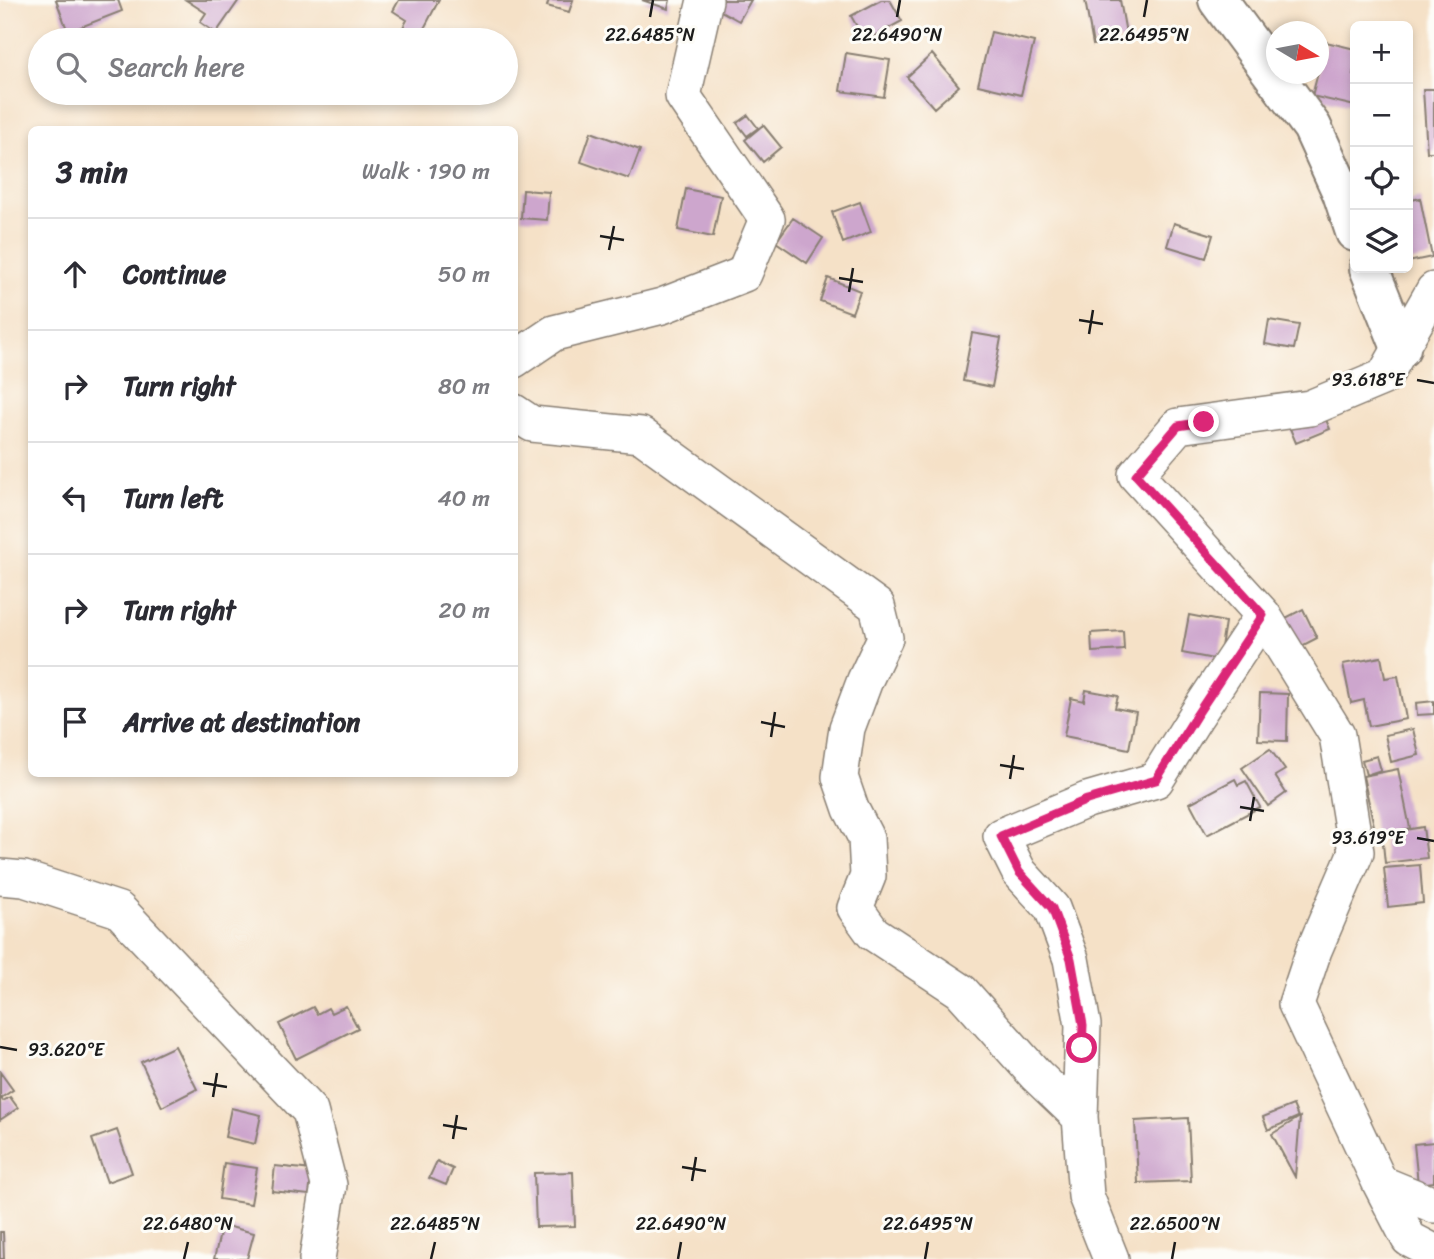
<!DOCTYPE html>
<meta charset="utf-8">
<style>
body{margin:0;font-family:Sriracha,sans-serif;background:#f7f7f7;color:#2b2b33}
.controls{position:absolute;right:21px;top:21px;display:grid;overflow:hidden;border-radius:10px;box-shadow:0 4px 10px #0003}
.controls button{width:63px;height:63px;display:grid;place-items:center;padding:0;border:0;border-bottom:2px solid #e1e1e2;background:#fff;color:#2b2b33;font:35px sans-serif}
.compass{position:absolute;left:1266px;top:21px;width:63px;height:63px;border-radius:50%;background:#fff;box-shadow:0 4px 10px #0003;rotate:100deg}
.stop{position:absolute;width:21px;height:21px;margin:-16px;border:5px solid #db2777;border-radius:50%;background:#fff}
.stop.end{background:#db2777;border-color:#fff;box-shadow:0 2px 7px #0008}
.list{margin:0;padding:0;list-style:none}
h2{display:flex;justify-content:space-between;align-items:center;height:91px;margin:0;padding:0 28px;font-size:30px}
h2 small{font-size:23px;font-weight:400;color:#7c7c81}
.list li{display:grid;grid-template-columns:46px 1fr auto;gap:21px;align-items:center;box-sizing:border-box;height:112px;padding:0 28px;border-top:2px solid #e1e1e2}
.list b{display:block;font-size:26px;white-space:nowrap}
.list em{font-size:23px;font-style:normal;color:#7c7c81}
.icon{flex:none;width:38px;height:38px;fill:none;stroke:currentColor;stroke-width:2;stroke-linecap:round;stroke-linejoin:round}
.map{position:relative;flex:none;width:1434px;height:1259px;overflow:hidden}
.search{position:absolute;background:#fff;box-shadow:0 4px 10px #0003;left:28px;top:28px;width:490px;height:77px;display:flex;align-items:center;gap:18px;box-sizing:border-box;padding:0 24px;border-radius:38px;color:#7c7c81;font-size:26px}
.panel{position:absolute;background:#fff;box-shadow:0 4px 10px #0003;left:28px;top:126px;width:490px;height:651px;border-radius:10px}
.map>svg:first-child{display:block}
</style>
<div class="map">
<svg width="1434" height="1259" viewBox="0 0 1434 1259">
<rect width="100%" height="100%" fill="#fdfcf7"/>
<filter id="ink" filterUnits="userSpaceOnUse"><feTurbulence type="fractalNoise" baseFrequency=".0143" numOctaves="2"/><feDisplacementMap in="SourceGraphic" scale="14" xChannelSelector="R" yChannelSelector="G"/><feConvolveMatrix kernelMatrix="1 2 1 2 8 2 1 2 1" color-interpolation-filters="sRGB"/></filter>
<filter id="wash" filterUnits="userSpaceOnUse"><feTurbulence type="fractalNoise" baseFrequency=".00686" numOctaves="4" result="noise"/><feDisplacementMap in="SourceGraphic" scale="28" xChannelSelector="R" yChannelSelector="G"/><feGaussianBlur stdDeviation="1.57" result="paint"/><feColorMatrix in="noise" values="0 0 0 0 0 0 0 0 0 0 0 0 0 0 0 0 0 1.4 0 .05"/><feComposite in="paint" operator="in"/></filter>
<g filter="url(#wash)">
<rect width="100%" height="100%" fill="#f5e1c7"/>
<g id="blocks">
<path fill="#cda6cd" d="M56 0H118L122 11 68 32Z
M186 0H239L216 33 200 22 206 13Z
M399 0H439L418 40 401 31 407 20 393 11Z
M549 0H573L569 12 547 6Z
M642 0H670L668 9Z
M718 0H751L739 21 714 7Z
M881 0H890L902 21 865 41 851 16Z
M1085 0H1120L1127 39 1093 45Z
M991 32 1034 42 1021 95 978 85Z
M1326 42 1355 49V66L1353 74H1355V106L1312 96Z
M846 53 890 60 884 97 840 91Z
M932 54 959 86 934 108 907 77Z
M1423 89H1434V152H1427Z
M748 115 758 128 747 136 737 123Z
M763 125 781 147 763 162 745 140Z
M591 132 640 150 629 179 581 162Z
M686 189 721 196 713 237 678 230Z
M523 190 549 192 547 220 521 218Z
M1420 198 1432 257 1408 262V201Z
M860 202 871 232 843 243 832 212Z
M793 218 823 238 807 263 776 242Z
M1174 223 1213 235 1206 258 1167 246Z
M828 278 860 291 852 313 820 301Z
M1269 320 1299 325 1294 349 1265 344Z
M972 333 1001 338 992 387 963 381Z
M1320 406 1330 429 1296 443 1286 419Z
M1303 609 1317 638 1294 650 1280 621Z
M1189 615 1225 622 1219 660 1182 653Z
M1123 631 1124 650 1092 652 1091 633Z
M1381 657 1385 678 1398 676 1406 719 1369 726 1364 700 1351 703 1343 664Z
M1086 690 1118 696 1115 708 1136 712 1129 749 1064 736 1071 698 1084 701Z
M1260 693 1288 694 1287 741 1258 740Z
M1434 701V714L1417 715 1416 703Z
M1413 729 1419 755 1391 762 1385 735Z
M1270 749 1285 770 1275 776 1286 793 1268 806 1242 768Z
M1377 756 1381 770 1366 775 1362 760Z
M1398 769 1410 828 1399 831 1423 827 1427 858 1385 863 1382 834 1376 835 1363 776Z
M1235 779 1238 785 1246 781 1260 807 1207 835 1190 803Z
M1420 865 1423 903 1388 907 1384 868Z
M346 1006 358 1028 296 1059 279 1024 313 1007 317 1014 328 1008 331 1013Z
M175 1046 197 1089 162 1107 141 1062Z
M0 1072 13 1090 1 1098 3 1101 10 1097 18 1108 0 1120Z
M1293 1105 1298 1117 1268 1130 1263 1117Z
M231 1108 261 1115 255 1144 225 1137Z
M1300 1117 1295 1177 1272 1134Z
M1188 1118 1191 1181 1138 1183 1135 1121Z
M117 1130 132 1173 107 1182 92 1139Z
M1434 1142V1182L1418 1184 1414 1144Z
M437 1161 453 1169 446 1185 429 1178Z
M224 1163 257 1168 251 1204 219 1199Z
M275 1166 312 1170 309 1195 272 1191Z
M573 1172 575 1226 536 1227 534 1173Z
M222 1225 254 1233 247 1259H214Z
M0 1232H3L4 1259H0Z"/>
</g>
</g>
<g filter="url(#ink)">
<use href="#blocks" fill-opacity="0" stroke="#887e72" stroke-width="2"/>
<g fill="none" stroke-linecap="round" stroke-linejoin="round">
<defs>
<path id="minor" d="M1434 290 1384 377 1310 408 1178 426 1136 475 1263 615 1337 735 1356 852 1314 950 1296 1004 1380 1183 1409 1239 1434 1252
M514 360 554 333 662 306 744 274 767 219 683 96 705 0
M514 412 532 424 641 435 877 606 885 638 865 680 847 728 840 777 851 809 866 838 868 876 855 908 873 933 961 991 1036 1075 1080 1117
M0 877 24 879 119 910 310 1111 329 1185 317 1259
M1380 1183 1434 1205
M1111 1259 1086 1196 1080 1117 1083 1025 1071 959 1052 908 1019 872 1001 836 1087 800 1156 780 1196 716 1263 615"/>
<path id="tertiary" d="M1218 0 1312 127 1342 193 1355 232
M1369 268 1401 348"/>
</defs>
<use href="#minor" stroke="#887e72" stroke-width="38"/>
<use href="#tertiary" stroke="#887e72" stroke-width="42"/>
<use href="#minor" stroke="#fff" stroke-width="35"/>
<use href="#tertiary" stroke="#fff" stroke-width="38"/>
</g>
</g>
<g fill="none" stroke-linecap="round" stroke-linejoin="round" filter="url(#ink)">
<path stroke="#db2777" stroke-width="9" d="M1082 1048 1083 1025 1071 959 1052 908 1019 872 1001 836 1087 800 1156 780 1196 716 1263 615 1136 475 1178 426 1204 422"/>
</g>
<path fill="none" stroke="#1c1c1c" stroke-width="2.5" d="M650 17 653 0M897 17 900 0M1144 17 1147 0M600 236 624 240M609 250 614 226M839 278 863 282M849 292 853 268M1079 320 1103 324M1089 334 1093 310M1417 380 1434 383M761 722 785 727M771 737 775 712M1000 765 1024 769M1010 779 1014 755M1240 807 1264 811M1250 821 1254 797M1417 838 1434 841M0 1047 17 1050M203 1083 227 1087M213 1097 217 1073M443 1125 467 1129M453 1139 457 1115M682 1167 706 1171M692 1181 696 1157M184 1259 188 1242M431 1259 435 1242M678 1259 681 1242M925 1259 928 1242M1172 1259 1175 1242"/>
<g font-size="18" text-anchor="middle" fill="#1c1c1c" stroke="#fdfcf7" stroke-width="6" stroke-linejoin="round" paint-order="stroke">
<text x="650" y="41">22.6485°N</text>
<text x="897" y="41">22.6490°N</text>
<text x="1144" y="41">22.6495°N</text>
<text x="1368" y="386">93.618°E</text>
<text x="1368" y="844">93.619°E</text>
<text x="66" y="1056">93.620°E</text>
<text x="188" y="1230">22.6480°N</text>
<text x="435" y="1230">22.6485°N</text>
<text x="681" y="1230">22.6490°N</text>
<text x="928" y="1230">22.6495°N</text>
<text x="1175" y="1230">22.6500°N</text>
</g>
</svg>
<div class="controls">
<button>+</button>
<button>−</button>
<button><svg class="icon" aria-label="locate" viewBox="0 0 24 24"><circle cx="12" cy="12" r="6"/><path d="M12 2v4M12 18v4M2 12h4M18 12h4"/></svg></button>
<button><svg class="icon" aria-label="layers" viewBox="0 0 24 24"><path d="M12 4l9 5-9 5-9-5zM3 14l9 5 9-5"/></svg></button>
</div>
<svg class="compass" viewBox="-18 -18 36 36"><path d="M0-13l5 13h-10z" fill="#e53935"/><path d="M0 13l5-13h-10z" fill="#7c7c81"/></svg>
<div class="stop" style="left:1082px;top:1048px"></div>
<div class="stop end" style="left:1204px;top:422px"></div>
<div class="search"><svg class="icon" aria-label="search" viewBox="0 0 24 24"><circle cx="10" cy="10" r="6"/><path d="M15 15l6 6"/></svg>Search here</div>
<section class="panel">
<h2>3 min<small>Walk · 190 m</small></h2>
<ul class="list">
<li><svg class="icon" aria-label="ahead" viewBox="0 0 24 24"><path d="M12 20V5M6 11l6-6 6 6"/></svg><div><b>Continue</b></div><em>50 m</em></li>
<li><svg class="icon" aria-label="right" viewBox="0 0 24 24"><path d="M7 20v-9h11M14 6l5 5-5 5"/></svg><div><b>Turn right</b></div><em>80 m</em></li>
<li><svg class="icon" aria-label="left" viewBox="0 0 24 24"><path d="M17 20v-9H6M10 6l-5 5 5 5"/></svg><div><b>Turn left</b></div><em>40 m</em></li>
<li><svg class="icon" aria-label="right" viewBox="0 0 24 24"><path d="M7 20v-9h11M14 6l5 5-5 5"/></svg><div><b>Turn right</b></div><em>20 m</em></li>
<li><svg class="icon" aria-label="arrive" viewBox="0 0 24 24"><path d="M6 21V4h12l-3 4 3 4H6"/></svg><div><b>Arrive at destination</b></div></li>
</ul>
</section>
</div>
